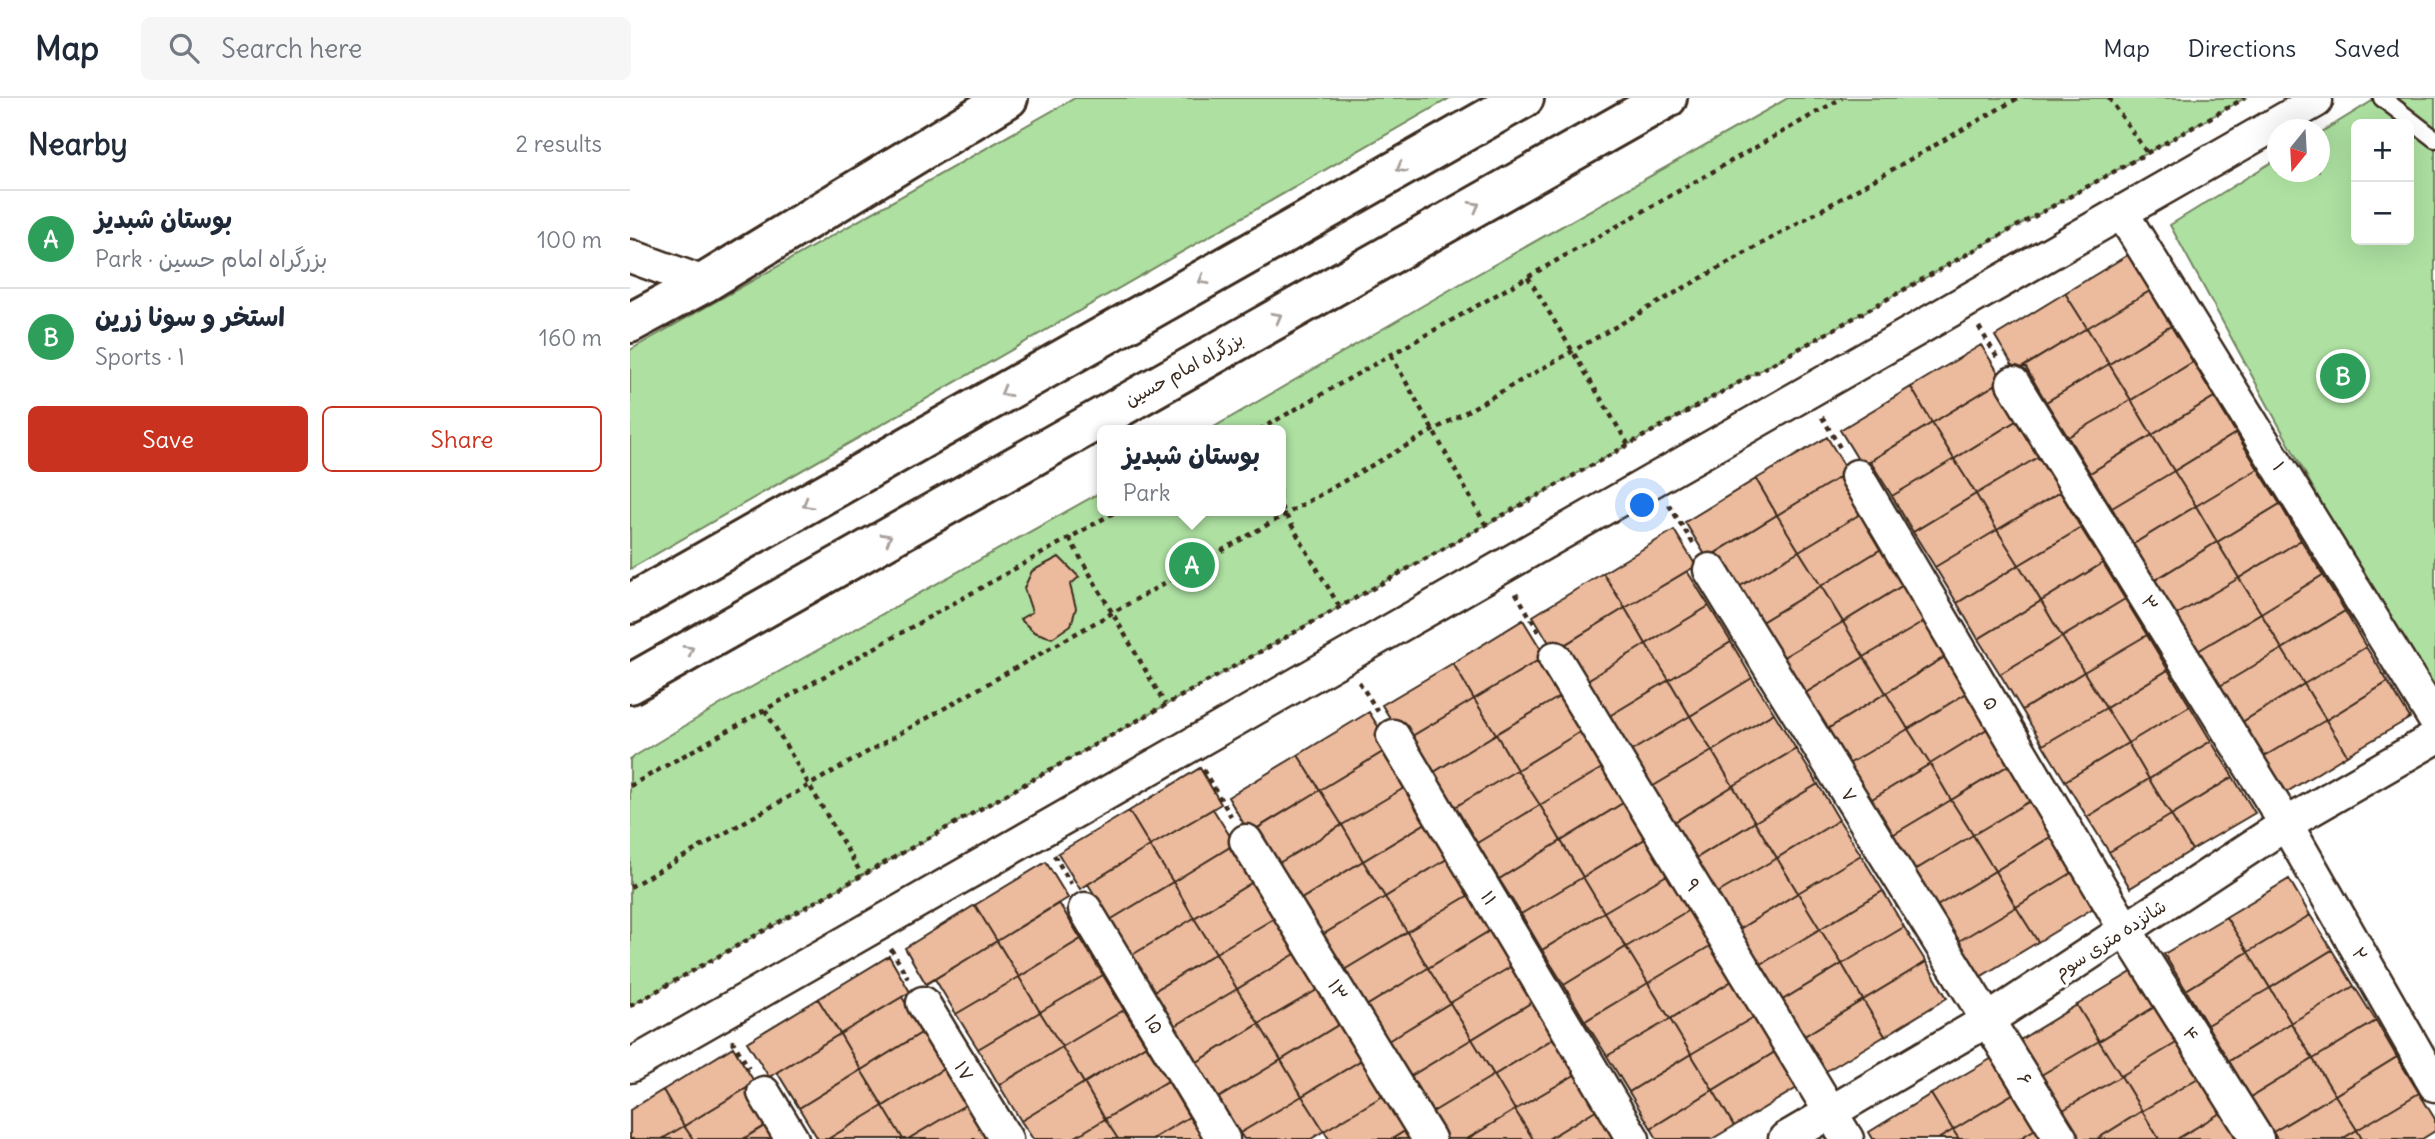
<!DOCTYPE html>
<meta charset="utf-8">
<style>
body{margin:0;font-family:Delius,"Playpen Sans Arabic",sans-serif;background:#f6f6f7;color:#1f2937}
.controls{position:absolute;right:21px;top:21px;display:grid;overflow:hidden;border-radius:10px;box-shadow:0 7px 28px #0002}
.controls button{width:63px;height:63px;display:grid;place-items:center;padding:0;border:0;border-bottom:2px solid #e0e1e3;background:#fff;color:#1f2937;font:35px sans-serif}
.compass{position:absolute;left:1637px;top:21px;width:63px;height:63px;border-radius:50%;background:#fff;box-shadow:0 7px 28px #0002;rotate:198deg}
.you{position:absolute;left:1013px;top:408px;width:24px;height:24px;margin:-18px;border:5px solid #fff;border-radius:50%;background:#1a73e8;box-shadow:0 0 0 10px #1a73e833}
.badge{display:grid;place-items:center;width:46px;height:46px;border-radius:50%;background:#c8321e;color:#fff;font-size:23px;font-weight:700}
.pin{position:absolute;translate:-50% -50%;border:4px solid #fff;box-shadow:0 2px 7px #0006}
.popup{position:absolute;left:467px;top:327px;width:189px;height:91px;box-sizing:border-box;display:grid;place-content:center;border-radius:10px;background:#fff;filter:drop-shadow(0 2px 5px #0005);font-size:23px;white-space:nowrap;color:#747a83}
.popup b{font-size:26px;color:#1f2937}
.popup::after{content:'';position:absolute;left:50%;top:100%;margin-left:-14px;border:14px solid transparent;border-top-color:#fff}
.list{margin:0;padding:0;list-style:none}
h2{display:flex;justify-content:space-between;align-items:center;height:91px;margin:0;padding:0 28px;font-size:30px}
h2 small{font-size:23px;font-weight:400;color:#747a83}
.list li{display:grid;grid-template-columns:46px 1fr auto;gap:21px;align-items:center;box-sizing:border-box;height:98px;padding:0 28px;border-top:2px solid #e0e1e3}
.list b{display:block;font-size:26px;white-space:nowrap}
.list p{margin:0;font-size:23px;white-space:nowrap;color:#747a83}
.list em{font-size:23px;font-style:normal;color:#747a83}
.actions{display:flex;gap:14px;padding:21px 28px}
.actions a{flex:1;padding:16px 0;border:2px solid #c8321e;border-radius:10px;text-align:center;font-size:24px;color:#c8321e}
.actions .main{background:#c8321e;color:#fff}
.icon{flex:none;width:38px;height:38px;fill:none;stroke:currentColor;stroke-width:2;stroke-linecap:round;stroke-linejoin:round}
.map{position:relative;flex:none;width:1805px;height:1041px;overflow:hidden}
header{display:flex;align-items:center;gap:42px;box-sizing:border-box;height:98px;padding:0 35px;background:#fff;border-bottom:2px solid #e0e1e3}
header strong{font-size:33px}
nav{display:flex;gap:38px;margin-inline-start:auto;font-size:24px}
.search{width:490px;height:63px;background:#f6f6f7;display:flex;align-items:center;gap:18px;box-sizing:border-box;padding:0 24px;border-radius:10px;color:#747a83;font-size:26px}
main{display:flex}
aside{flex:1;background:#fff}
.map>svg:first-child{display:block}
</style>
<header>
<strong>Map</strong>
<div class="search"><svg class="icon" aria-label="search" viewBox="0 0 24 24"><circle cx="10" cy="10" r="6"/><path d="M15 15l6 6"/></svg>Search here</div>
<nav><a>Map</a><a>Directions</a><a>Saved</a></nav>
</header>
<main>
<aside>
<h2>Nearby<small>2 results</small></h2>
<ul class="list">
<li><span class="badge" style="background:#2e9e5b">A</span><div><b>بوستان شبدیز</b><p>Park · بزرگراه امام حسین</p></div><em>100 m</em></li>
<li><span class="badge" style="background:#2e9e5b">B</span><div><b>استخر و سونا زرین</b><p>Sports · ۱</p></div><em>160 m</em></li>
</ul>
<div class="actions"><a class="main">Save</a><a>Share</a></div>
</aside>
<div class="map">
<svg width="1805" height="1041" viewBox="0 0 1805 1041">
<rect width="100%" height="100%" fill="#fff"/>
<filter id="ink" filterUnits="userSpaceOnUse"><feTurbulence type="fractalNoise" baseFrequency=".0143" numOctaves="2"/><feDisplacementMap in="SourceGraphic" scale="14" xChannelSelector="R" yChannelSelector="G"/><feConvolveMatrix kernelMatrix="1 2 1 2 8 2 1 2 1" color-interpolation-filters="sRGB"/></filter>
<g filter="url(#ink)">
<path fill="#ade0a1" stroke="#748560" stroke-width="2" fill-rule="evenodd" d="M445 0H820L0 471V252Z
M1158 0H1615L0 908V661L93 605 473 393V413H651V332H579L823 190Z
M1747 0H1805V598L1696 414 1540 127 1647 61V74H1689L1690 35ZM1726 26H1779V142H1726Z"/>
<path fill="#ecba9d" stroke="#3b2a1e" stroke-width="2" d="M1506 152 1528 188 1457 230 1435 195Z
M1520 193 1541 228 1479 266 1457 230Z
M1435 195 1457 230 1386 273 1365 238Z
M1541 228 1563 264 1501 302 1479 266Z
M1457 230 1479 266 1416 304 1395 268Z
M1351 247 1373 282 1302 325 1281 289Z
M1563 264 1584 299 1522 337 1501 302Z
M1479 266 1501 302 1438 339 1416 304Z
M1365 287 1386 323 1324 361 1302 325Z
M1281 289 1302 325 1232 368 1210 332Z
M1584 299 1606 335 1544 373 1522 337Z
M1501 302 1522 337 1460 375 1438 339Z
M1386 323 1408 359 1346 396 1324 361Z
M1302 325 1324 361 1262 398 1240 363Z
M1606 335 1628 371 1566 408 1544 373Z
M1522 337 1544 373 1482 410 1460 375Z
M1197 339 1218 374 1147 417 1126 381Z
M1408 359 1430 394 1367 432 1346 396Z
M1324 361 1346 396 1283 434 1262 398Z
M1628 371 1650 406 1587 444 1566 408Z
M1544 373 1566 408 1503 446 1482 410Z
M1210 379 1232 415 1169 453 1147 417Z
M1126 381 1147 417 1077 460 1055 424Z
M1430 394 1451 430 1389 467 1367 432Z
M1346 396 1367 432 1305 469 1283 434Z
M1650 406 1671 442 1609 480 1587 444Z
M1566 408 1587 444 1525 482 1503 446Z
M1232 415 1253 450 1191 488 1169 453Z
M1147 417 1169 453 1107 490 1085 455Z
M1451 430 1473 465 1411 503 1389 467Z
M1044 432 1066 468 995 510 973 475Z
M1367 432 1389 467 1327 505 1305 469Z
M1671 442 1693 477 1631 515 1609 480Z
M1587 444 1609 480 1546 517 1525 482Z
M1253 450 1275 486 1213 524 1191 488Z
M1169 453 1191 488 1128 526 1107 490Z
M429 459 449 479 440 487 446 510 441 527 422 540 404 534 390 521 402 514 394 490 402 473Z
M1473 465 1495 501 1432 539 1411 503Z
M1389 467 1411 503 1348 541 1327 505Z
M1057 473 1079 508 1016 546 995 510Z
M973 475 995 510 924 553 903 518Z
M1693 477 1715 513 1652 551 1631 515Z
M1609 480 1631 515 1568 553 1546 517Z
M1275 486 1297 522 1234 559 1213 524Z
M1191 488 1213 524 1150 561 1128 526Z
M1495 501 1517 537 1454 574 1432 539Z
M1411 503 1432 539 1370 576 1348 541Z
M1079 508 1101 544 1039 582 1016 546Z
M995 510 1016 546 954 584 933 548Z
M1715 513 1736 549 1674 586 1652 551Z
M1631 515 1652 551 1590 588 1568 553Z
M893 522 915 558 844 601 823 565Z
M1297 522 1318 557 1256 595 1234 559Z
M1213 524 1234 559 1172 597 1150 561Z
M1517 537 1538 572 1476 610 1454 574Z
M1432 539 1454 574 1392 612 1370 576Z
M1101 544 1122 580 1060 618 1039 582Z
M1016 546 1039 582 976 620 954 584Z
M1736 549 1758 584 1696 622 1674 586Z
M1652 551 1674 586 1612 624 1590 588Z
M1318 557 1340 593 1278 631 1256 595Z
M1234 559 1256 595 1194 633 1172 597Z
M907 563 929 599 866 636 844 601Z
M823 565 844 601 774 643 752 607Z
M1538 572 1560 608 1498 645 1476 610Z
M1454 574 1476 610 1413 647 1392 612Z
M1122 580 1144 615 1082 653 1060 618Z
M1039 582 1060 618 998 655 976 620Z
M1758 584 1780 620 1717 657 1696 622Z
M1674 586 1696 622 1633 659 1612 624Z
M1340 593 1362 628 1300 666 1278 631Z
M1256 595 1278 631 1215 668 1194 633Z
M929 599 950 634 887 672 866 636Z
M844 601 866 636 804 674 782 638Z
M1560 608 1581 643 1519 681 1498 645Z
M1476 610 1498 645 1435 683 1413 647Z
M739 614 761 649 690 692 668 657Z
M1144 615 1166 651 1103 688 1082 653Z
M1060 618 1082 653 1020 690 998 655Z
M1696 622 1717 657 1655 695 1633 659Z
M1362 628 1384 664 1321 702 1300 666Z
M1278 631 1300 666 1237 704 1215 668Z
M950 634 972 670 910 707 887 672Z
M866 636 887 672 825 709 804 674Z
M1581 643 1603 679 1541 717 1519 681Z
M1498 645 1519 681 1457 719 1435 683Z
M1166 651 1188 686 1125 724 1103 688Z
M1082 653 1103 688 1041 726 1020 690Z
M753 654 774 690 712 727 690 692Z
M668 657 690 692 619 735 598 699Z
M1384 664 1405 700 1343 737 1321 702Z
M1300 666 1321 702 1259 739 1237 704Z
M570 670 591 706 520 748 499 713Z
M972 670 993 705 931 743 910 707Z
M887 672 910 707 847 745 825 709Z
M1603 679 1625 715 1562 752 1541 717Z
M1519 681 1541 717 1479 754 1457 719Z
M1188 686 1209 722 1147 760 1125 724Z
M1103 688 1125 724 1063 762 1041 726Z
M774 690 796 725 733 763 712 727Z
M690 692 712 727 649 765 628 730Z
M1405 700 1427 735 1365 773 1343 737Z
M1321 702 1343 737 1280 775 1259 739Z
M993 705 1015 741 953 779 931 743Z
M910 707 931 743 869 781 847 745Z
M583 711 605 746 543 784 520 748Z
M499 713 520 748 450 791 428 755Z
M1541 717 1562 752 1500 790 1479 754Z
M1209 722 1231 757 1168 795 1147 760Z
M1125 724 1147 760 1084 797 1063 762Z
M796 725 817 761 755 799 733 763Z
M712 727 733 763 671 801 649 765Z
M1427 735 1448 771 1386 809 1365 773Z
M1343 737 1365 773 1302 811 1280 775Z
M1015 741 1037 777 974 814 953 779Z
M931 743 953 779 891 816 869 781Z
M605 746 626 782 564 820 543 784Z
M520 748 543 784 480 822 458 786Z
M1231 757 1253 793 1190 831 1168 795Z
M1147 760 1168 795 1106 833 1084 797Z
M817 761 839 797 777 834 755 799Z
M733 763 755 799 692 837 671 801Z
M416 764 438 800 367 843 345 807Z
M1448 771 1470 806 1408 844 1386 809Z
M1365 773 1386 809 1324 846 1302 811Z
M1037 777 1059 812 996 849 974 814Z
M953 779 974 814 912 852 891 816Z
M1659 781 1680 817 1618 854 1596 819Z
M626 782 648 818 586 855 564 820Z
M543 784 564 820 502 857 480 822Z
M1253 793 1274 829 1212 866 1190 831Z
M1168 795 1190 831 1128 868 1106 833Z
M839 797 861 832 798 870 777 834Z
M755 799 777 834 714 872 692 837Z
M429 805 451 841 389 879 367 843Z
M345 807 367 843 296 886 275 850Z
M1386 809 1408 844 1345 882 1324 846Z
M1059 812 1080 848 1018 885 996 849Z
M974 814 996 849 934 887 912 852Z
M1680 817 1702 852 1640 890 1618 854Z
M648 818 670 853 607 891 586 855Z
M1596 819 1618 854 1556 892 1534 856Z
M564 820 586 855 524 893 502 857Z
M1274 829 1296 864 1233 902 1212 866Z
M1190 831 1212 866 1149 904 1128 868Z
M861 832 882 868 820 905 798 870Z
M777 834 798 870 736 908 714 872Z
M451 841 473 877 410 914 389 879Z
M367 843 389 879 326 916 305 881Z
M1080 848 1102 883 1040 921 1018 885Z
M996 849 1018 885 955 923 934 887Z
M1702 852 1724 888 1661 925 1640 890Z
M670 853 692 889 629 926 607 891Z
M1618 854 1640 890 1577 927 1556 892Z
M586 855 607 891 545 928 524 893Z
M259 858 280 894 210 936 188 901Z
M1296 864 1317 900 1255 938 1233 902Z
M1212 866 1233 902 1171 940 1149 904Z
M882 868 904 903 842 941 820 905Z
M1510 869 1531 905 1469 943 1447 907Z
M798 870 820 905 758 943 736 908Z
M473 877 494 912 432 949 410 914Z
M389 879 410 914 348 951 326 916Z
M1102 883 1124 919 1061 956 1040 921Z
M1018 885 1040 921 977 958 955 923Z
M1724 888 1746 923 1683 961 1661 925Z
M692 889 713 924 651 962 629 926Z
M1640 890 1661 925 1599 963 1577 927Z
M607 891 629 926 567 964 545 928Z
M272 899 293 934 231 972 210 936Z
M188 901 210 936 139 979 117 944Z
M1233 902 1255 938 1193 975 1171 940Z
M904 903 926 939 864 977 842 941Z
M820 905 842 941 779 979 758 943Z
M1531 905 1553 941 1491 978 1469 943Z
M1447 907 1469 943 1406 980 1385 945Z
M494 912 516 947 454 985 432 949Z
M410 914 432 949 369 987 348 951Z
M1124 919 1145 954 1083 992 1061 956Z
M1040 921 1061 956 999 994 977 958Z
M1746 923 1767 959 1705 997 1683 961Z
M713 924 735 960 672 998 651 962Z
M1661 925 1683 961 1621 999 1599 963Z
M629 926 651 962 588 1000 567 964Z
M293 934 315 970 253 1008 231 972Z
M210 936 231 972 169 1010 147 974Z
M926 939 948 975 885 1012 864 977Z
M842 941 864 977 801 1015 779 979Z
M1553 941 1575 976 1512 1013 1491 978Z
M1469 943 1491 978 1428 1015 1406 980Z
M516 947 538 983 475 1021 454 985Z
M103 949 125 985 54 1028 33 992Z
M432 949 454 985 391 1023 369 987Z
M1145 954 1167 990 1104 1028 1083 992Z
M1061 956 1083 992 1021 1030 999 994Z
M1364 959 1386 994 1323 1032 1301 996Z
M1767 959 1789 995 1727 1032 1705 997Z
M735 960 756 996 694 1033 672 998Z
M1683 961 1705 997 1643 1034 1621 999Z
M651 962 672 998 610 1035 588 1000Z
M315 970 337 1006 278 1041H273L253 1008Z
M231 972 253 1008 198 1041H188L169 1010Z
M948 975 969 1010 918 1041H903L885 1012Z
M1575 976 1597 1011 1547 1041H1529L1512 1013Z
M864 977 885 1012 837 1041H817L801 1015Z
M1491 978 1512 1013 1467 1041H1444L1428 1015Z
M538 983 559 1019 522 1041H488L475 1021Z
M454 985 475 1021 442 1041H403L391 1023Z
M117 990 138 1026 113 1041H63L54 1028Z
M33 992 54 1028 32 1041H0V1012Z
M1083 992 1104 1028 1082 1041H1027L1021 1030Z
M1386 994 1407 1030 1389 1041H1329L1323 1032Z
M1789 995 1805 1021V1033L1792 1041H1732L1727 1032Z
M756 996 778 1031 762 1041H699L694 1033Z
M1301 996 1323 1032 1308 1041H1243L1239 1034Z
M1705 997 1727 1032 1712 1041H1647L1643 1034Z
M672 998 694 1033 681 1041H614L610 1035Z
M337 1006 358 1041H278Z
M253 1008 273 1041H198Z
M969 1010 988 1041H918Z
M1597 1011 1615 1041H1547Z
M885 1012 903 1041H837Z
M1512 1013 1529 1041H1467Z
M559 1019 573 1041H522Z
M475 1021 488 1041H442Z
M138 1026 148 1041H113Z
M54 1028 63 1041H32Z
M1407 1030 1414 1041H1389Z
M778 1031 784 1041H762Z
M1323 1032 1329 1041H1308Z
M1727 1032 1732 1041H1712Z"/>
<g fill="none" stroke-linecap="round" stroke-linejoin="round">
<defs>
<path id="service" d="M1752 0 1805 41"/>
<path id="minor" d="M1492 115 1805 622
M0 158 74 185
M1383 285 1656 726 1805 987
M1227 378 1495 831 1627 1041
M1080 472 1431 1041
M925 560 1217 1041
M763 638 1003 1041
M616 743 799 1041
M455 811 593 1041
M293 905 376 1041
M0 968 1686 3 1684 0
M134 995 162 1041
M1155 1041 1358 922 1656 726 1805 640"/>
<path id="tertiary" d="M0 225 74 185 378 0"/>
<path id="trunk" d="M0 506 894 0
M0 586 1037 0"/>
</defs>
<use href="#service" stroke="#3b2a1e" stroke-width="21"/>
<use href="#minor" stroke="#3b2a1e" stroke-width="37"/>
<use href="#tertiary" stroke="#3b2a1e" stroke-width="44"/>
<use href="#trunk" stroke="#3b2a1e" stroke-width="44"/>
<path stroke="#3b2a1e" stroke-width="4.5" stroke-dasharray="5 5" stroke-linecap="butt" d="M1479 0 1517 55
M898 179 998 346
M1349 229 1368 261
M761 257 855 426
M1192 319 1212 353
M629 332 1212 0
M1039 407 1064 447
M651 409 709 508
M439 440 535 606
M886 495 910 536
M729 584 749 615
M135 612 232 777
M573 672 601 718
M0 688 487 413
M424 757 441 786
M0 789 1388 0
M261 851 278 880
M0 908 1615 0
M102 942 119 970"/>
<use href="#service" stroke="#fff" stroke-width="16"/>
<use href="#minor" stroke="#fff" stroke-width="32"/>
<use href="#tertiary" stroke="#fff" stroke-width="38"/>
<use href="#trunk" stroke="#fff" stroke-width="38"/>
</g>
<defs><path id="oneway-chevron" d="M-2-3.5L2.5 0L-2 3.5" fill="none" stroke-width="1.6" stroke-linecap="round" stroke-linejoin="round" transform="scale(1.75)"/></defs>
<g stroke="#a79f9a">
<use href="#oneway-chevron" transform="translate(771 70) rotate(150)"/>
<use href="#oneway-chevron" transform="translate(845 108) rotate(-29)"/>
<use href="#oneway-chevron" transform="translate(573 182) rotate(150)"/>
<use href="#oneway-chevron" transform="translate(647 219) rotate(-29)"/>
<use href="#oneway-chevron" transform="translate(375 294) rotate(150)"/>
<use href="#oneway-chevron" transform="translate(177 406) rotate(150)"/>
<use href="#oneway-chevron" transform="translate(257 440) rotate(-30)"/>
<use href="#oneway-chevron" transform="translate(59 552) rotate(-30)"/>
</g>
</g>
<g text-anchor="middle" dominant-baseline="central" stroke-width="6" stroke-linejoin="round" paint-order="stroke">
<g font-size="18" fill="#3b2a1e" stroke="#fff">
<text transform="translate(554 271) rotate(-29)">بزرگراه امام حسین</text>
<text transform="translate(1649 368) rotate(58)">۱</text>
<text transform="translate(1520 505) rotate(58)">۳</text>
<text transform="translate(1361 605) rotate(59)">۵</text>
<text transform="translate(1219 697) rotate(58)">۷</text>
<text transform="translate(1063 787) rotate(59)">۹</text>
<text transform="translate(859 800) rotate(59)">۱۱</text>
<text transform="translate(1480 841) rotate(-33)">شانزده متری سوم</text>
<text transform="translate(1730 856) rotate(60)">۲</text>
<text transform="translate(708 892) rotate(59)">۱۳</text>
<text transform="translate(524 926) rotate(59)">۱۵</text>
<text transform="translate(1561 936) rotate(58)">۴</text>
<text transform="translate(334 973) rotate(59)">۱۷</text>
<text transform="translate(1395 981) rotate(59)">۶</text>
</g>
</g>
</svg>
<div class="controls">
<button>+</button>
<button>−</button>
</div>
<svg class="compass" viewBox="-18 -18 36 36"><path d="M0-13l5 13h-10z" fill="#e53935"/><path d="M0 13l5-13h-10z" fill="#747a83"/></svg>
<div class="you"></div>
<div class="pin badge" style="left:562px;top:467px;background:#2e9e5b">A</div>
<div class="popup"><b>بوستان شبدیز</b>Park</div>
<div class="pin badge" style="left:1713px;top:278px;background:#2e9e5b">B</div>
</div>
</main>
